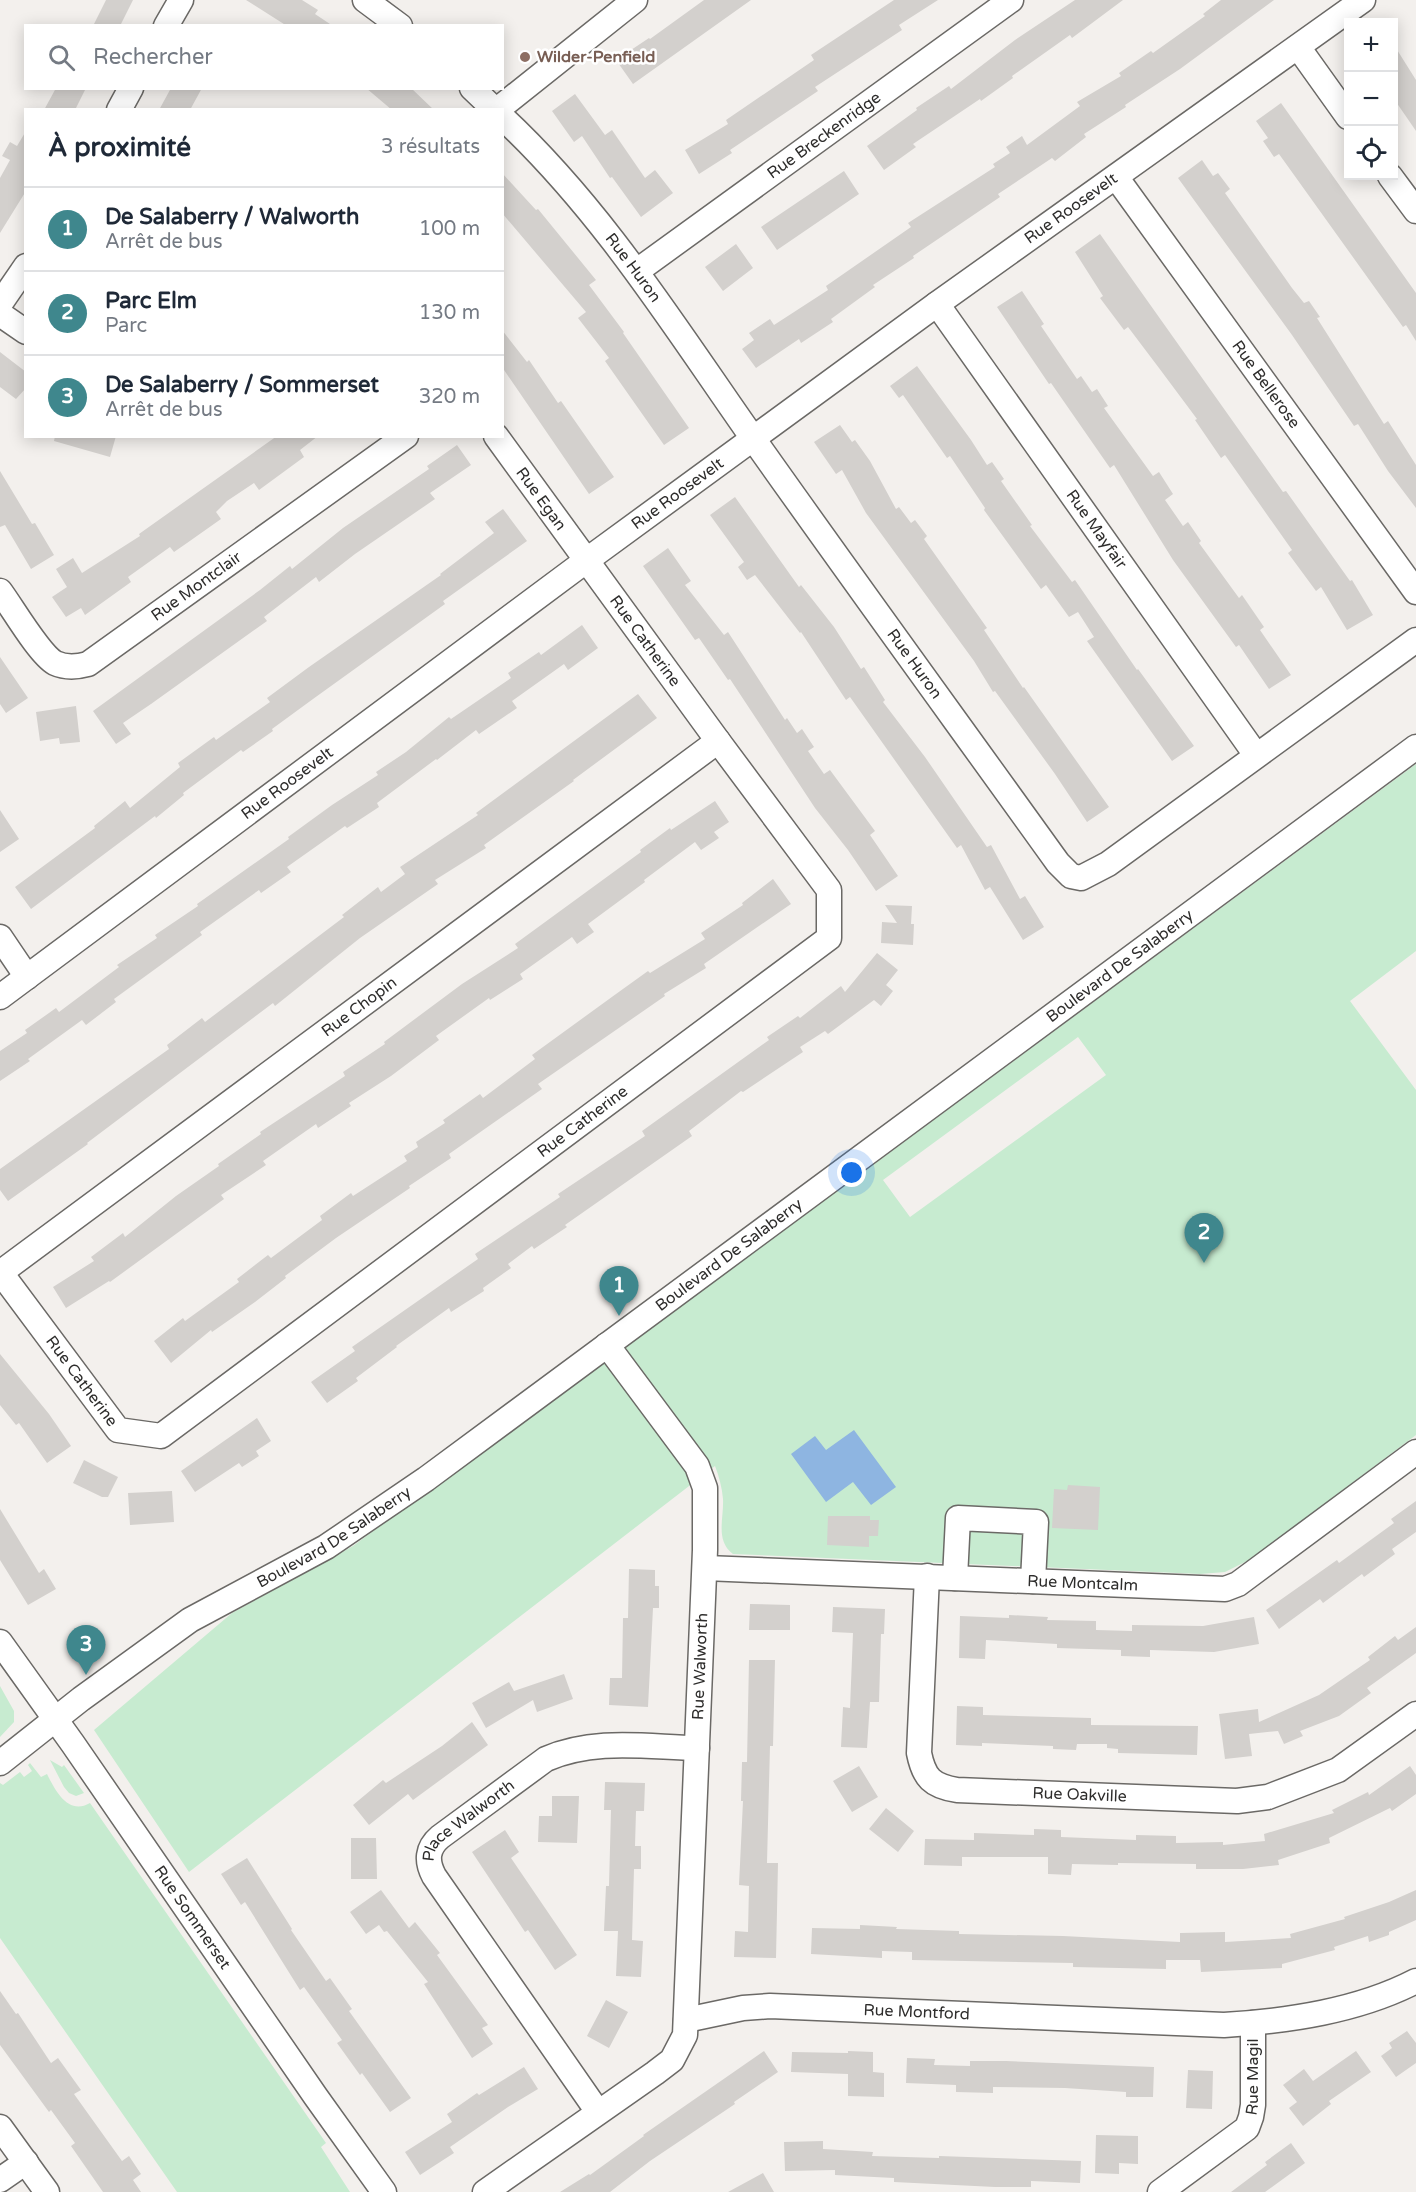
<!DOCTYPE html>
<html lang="fr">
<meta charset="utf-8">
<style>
body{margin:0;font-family:"Varela Round",sans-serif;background:#f6f6f7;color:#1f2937}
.controls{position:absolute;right:18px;top:18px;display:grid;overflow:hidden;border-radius:0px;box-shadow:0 3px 15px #0003}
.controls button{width:54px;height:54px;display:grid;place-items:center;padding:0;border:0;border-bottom:2px solid #e0e1e3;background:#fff;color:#1f2937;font:30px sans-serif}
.you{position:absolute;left:852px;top:1173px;width:21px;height:21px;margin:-15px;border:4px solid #fff;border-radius:50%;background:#1a73e8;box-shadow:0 0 0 9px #1a73e833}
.badge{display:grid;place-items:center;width:39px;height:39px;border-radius:50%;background:#3f878d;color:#fff;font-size:20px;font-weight:700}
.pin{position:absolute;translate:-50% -50px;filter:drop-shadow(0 2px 3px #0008)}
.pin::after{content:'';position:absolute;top:32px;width:21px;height:18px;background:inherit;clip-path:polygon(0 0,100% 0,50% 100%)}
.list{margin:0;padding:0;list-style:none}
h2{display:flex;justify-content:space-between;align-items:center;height:78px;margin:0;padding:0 24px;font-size:26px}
h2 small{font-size:20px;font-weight:400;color:#747a83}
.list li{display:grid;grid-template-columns:39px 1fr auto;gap:18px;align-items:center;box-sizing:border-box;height:84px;padding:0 24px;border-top:2px solid #e0e1e3}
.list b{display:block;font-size:22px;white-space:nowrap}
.list p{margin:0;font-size:20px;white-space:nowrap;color:#747a83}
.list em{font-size:20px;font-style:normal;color:#747a83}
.icon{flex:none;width:33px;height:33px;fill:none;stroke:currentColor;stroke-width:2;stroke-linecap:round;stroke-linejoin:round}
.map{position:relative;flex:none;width:1416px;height:2192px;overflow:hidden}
.search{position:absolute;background:#fff;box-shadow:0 3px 15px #0003;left:24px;top:24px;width:480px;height:66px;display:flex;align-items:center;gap:15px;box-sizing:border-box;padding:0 21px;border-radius:0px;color:#747a83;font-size:22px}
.panel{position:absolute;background:#fff;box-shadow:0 3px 15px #0003;left:24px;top:108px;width:480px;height:330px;border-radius:0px}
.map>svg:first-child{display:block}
</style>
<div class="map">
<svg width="1416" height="2192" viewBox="0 0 1416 2192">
<rect width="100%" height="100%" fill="#f3f0ed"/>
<path fill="#c7ebd0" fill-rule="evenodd" d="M1416 764V951L1350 1001 1416 1090V1435L1251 1559 1225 1572 1200 1574 733 1554C715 1540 724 1519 723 1499 722 1488 719 1476 715 1466L189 1872 94 1730 232 1613 353 1546 649 1325 870 1167ZM1078 1037 1106 1075 910 1217 883 1180Z
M0 1686 14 1711V1722L0 1737Z
M50 1760 62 1767 64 1765 84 1793 76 1796 69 1793 64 1787Z
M30 1763 41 1777 47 1774C55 1790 68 1816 90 1803L326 2143 321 2147 350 2192H177L0 1938V1783L3 1785 20 1772 24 1777 32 1771 28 1765Z"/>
<path fill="#8eb5e1" d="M854 1430 896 1487 871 1505 853 1482 826 1502 791 1454 815 1436 826 1450Z"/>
<path fill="#d3d0cd" d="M106 0H133L120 26H93Z
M246 0H302L318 10 315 14 333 26H287Z
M704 0H751L633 84 616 60 649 38 650 39Z
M894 0H938L899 25 902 30 815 87 818 91 730 150 732 153 699 174 685 150 728 124 726 120 814 60 811 55Z
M1075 0H1123L1072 38 1070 35 1012 76 1013 78 981 101 980 99 913 144 916 147 884 170 867 146 917 110 916 108 949 86 951 89 1015 40Z
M1221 0H1274L1180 69 1125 105 1126 107 1084 134 1086 137 1055 161 1052 158 998 194 1000 197 913 256 914 258 873 285 875 287 831 319 833 322 801 343 799 339 756 368 742 349 754 340 749 333 770 319 774 325 828 290 826 286 911 227 908 223 995 167 993 164 1010 153 1006 147 1022 136 1027 145 1080 106 1077 102 1121 76 1119 73 1151 51 1153 53 1205 16 1203 14Z
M1394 45 1416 80V131L1394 99Z
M56 88H86L75 110H44Z
M171 88H202L190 110H159Z
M366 88H411L434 110H392Z
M575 94 605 135 612 130 645 178 655 170 673 193 641 217 612 177 610 178 582 136 574 142 552 111Z
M1281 103 1416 293V341L1406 325 1403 327 1279 154 1274 157 1263 141 1268 138 1256 121Z
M26 131V191L0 233V178L10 160 2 156 10 142 17 146Z
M1202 160 1213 176 1218 173 1230 189 1225 193 1292 288 1304 303 1309 301 1320 317 1317 318 1384 424 1388 421 1416 465V508L1388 471 1358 424 1354 426 1292 335 1178 178Z
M844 171 859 194 777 250 761 227Z
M502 173 536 210 538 209 596 280 589 285 624 332 623 333 689 428 664 445 605 361 609 358 578 318 586 312 502 213Z
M1100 234 1283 492 1286 491 1350 581 1352 580 1373 615 1347 630 1321 587 1316 591 1288 553 1292 550 1225 455 1221 458 1195 420 1197 419 1159 368 1128 327 1124 330 1100 298 1103 296 1075 252Z
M736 244 753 268 723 291 705 267Z
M1022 291 1044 324 1041 326 1077 379 1081 376 1092 392 1097 389 1108 406 1104 408 1153 476 1159 472 1173 494 1165 500 1183 526 1188 522 1201 541 1199 543 1239 598 1242 595 1264 627 1260 630 1291 675 1269 689 1239 645 1236 647 1173 560 1114 465 1110 468 1051 383 1049 384 997 307Z
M502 330 527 362 529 360 558 403 561 401 614 477 589 494 502 367Z
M0 352 26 372V388L16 399 0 387Z
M917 366 971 440 987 465 992 462 1004 479 1001 481 1032 525 1030 526 1072 582 1075 580 1137 670 1138 669 1194 746 1172 761 1087 641 1094 637 1078 612 1069 617 1046 585 1041 589 984 510 985 508 950 456 947 458 903 395 899 398 890 386Z
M840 425 852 442 855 440 870 461 896 509 899 507 911 523 915 520 927 536 924 539 987 628 984 630 1023 688 1024 687 1109 807 1087 822 1055 774 995 691 993 692 974 661 866 513 842 470 836 474 814 442Z
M55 436H116L110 457 54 441Z
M277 436H318L300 450 304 457 259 490 254 483 227 501 216 512 221 519 187 543 174 552 170 547 128 577 131 582 85 615 81 608 66 617 52 597 67 587 56 569 73 558 82 573 140 536 139 534Z
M457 445 471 465 430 493 435 499 355 554 319 582 316 577 264 617 267 621 151 704 123 723 131 734 116 744 93 711 260 590 290 566 292 569 343 528 429 469 427 466Z
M0 471 32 524 35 523 54 555 31 569 5 525 0 527Z
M735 497 799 587 801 585 834 627 861 669 864 667 885 700 883 702 925 757 987 847 991 845 1020 899 1025 896 1044 927 1023 940 990 887 985 890 961 845 957 848 850 697 846 700 801 632 800 633 755 575 747 580 738 567 744 562 710 515Z
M503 509 527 541 443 601 445 604 313 699 272 729 273 731 243 752 241 750 183 793 184 795 156 818 155 816 31 909 15 887 95 828 94 826 125 801 130 808 180 767 178 763 214 737 216 740 270 702 267 698 309 667 441 575 440 574 494 533 485 522Z
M668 548 691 581 685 585 724 635 728 632 785 720 787 718 797 733 802 729 814 747 808 751 824 774 830 770 875 831 870 835 898 876 876 891 848 850 815 808 730 679 728 680 699 638 695 640 643 566Z
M582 625 598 648 568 670 564 664 512 701 517 708 479 734 476 730 437 760 436 759 377 803 379 807 347 828 345 826 287 867 291 872 261 893 259 890 200 932 202 935 114 999 116 1002 86 1025 82 1020 28 1059 30 1061 0 1081V1051L27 1033 25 1030 56 1008 59 1012 119 967 117 965 157 938 155 935 198 906 197 904 289 839 288 837 332 805 378 775 376 772 406 752 449 717 451 719 511 678 508 673 539 652 541 655Z
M0 657 28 698 6 713 0 704Z
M638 694 657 718 573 780 574 781 484 845 486 848 435 880 438 884 360 938 275 1006 273 1003 87 1143 88 1144 8 1201 0 1190V1169L169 1049 167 1045 202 1018 205 1022 344 917 342 915 378 887 381 892 405 874 400 867 478 815 476 813Z
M76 706 80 742 60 744 59 738 40 741 36 712Z
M715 801 729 822 714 832 719 838 701 850 695 842 644 880 645 882 588 924 594 932 577 944 572 937 520 974 523 979 490 1000 489 998 436 1036 439 1040 391 1076 349 1103 351 1106 318 1128 316 1124 263 1161 266 1165 221 1195 224 1199 110 1282 109 1281 66 1308 53 1287 94 1261 91 1257 123 1233 125 1237 176 1196 219 1166 218 1164 261 1134 260 1132 345 1076 343 1072 385 1044 384 1042 462 984 518 948 515 944 641 852 640 850 670 828 671 830Z
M0 810 19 839 0 852Z
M773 879 791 904 704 964 706 968 664 994 665 996 538 1084 542 1089 449 1154 451 1158 409 1186 410 1188 336 1238 285 1276 286 1278 255 1302 212 1332 211 1330 171 1363 154 1341 183 1318 185 1321 239 1282 237 1279 268 1255 271 1258 322 1220 320 1216 351 1193 353 1196 407 1161 404 1156 418 1147 416 1142 445 1123 443 1120 480 1094 483 1098 535 1059 532 1055 616 994 648 971 650 973 705 939 701 933 743 905 742 903Z
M885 905 912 906 911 924H914L913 945 881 943 882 922 897 923Z
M877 953 898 970 886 985 893 991 881 1006 874 1000 828 1034 825 1031 800 1047 803 1052 743 1092 741 1091 689 1131 692 1136 565 1225 567 1227 534 1249 532 1246 508 1264 511 1268 483 1288 484 1291 451 1312 449 1308 396 1346 397 1347 356 1378 358 1381 327 1403 311 1382 355 1351 352 1347 478 1259 475 1254 560 1197 558 1194 645 1136 642 1131 769 1040 767 1037 798 1016 800 1018 841 986 845 992Z
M0 1354 49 1414 71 1446 47 1463 19 1423 16 1425 0 1405Z
M257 1418 271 1441 256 1451 259 1456 242 1467 239 1463 195 1492 181 1471Z
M84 1460 118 1477 108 1497H102L73 1483Z
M1068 1485 1100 1487 1098 1530 1052 1528 1054 1489 1067 1490Z
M172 1491 174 1522 130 1525 128 1493Z
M1416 1501V1532L1392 1549 1395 1554 1364 1577 1362 1574 1323 1603 1320 1599 1279 1629 1266 1610 1337 1560 1339 1563 1394 1523 1391 1519Z
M0 1509 39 1573 44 1569 56 1589 28 1605 0 1560Z
M828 1516H870V1520H879L878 1536H869V1547L827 1545Z
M629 1569 655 1570V1586H659V1608H653L648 1707 609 1705 610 1678H622L623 1618H628Z
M750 1604 790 1605V1630H749Z
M833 1607 885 1609 884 1634H881L879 1702H870L867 1748 841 1747 843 1707 850 1708 853 1633 832 1632Z
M1009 1615 1048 1617 1047 1620 1096 1621V1630L1132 1631V1625L1203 1626 1254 1617 1259 1644 1214 1652 1150 1650V1657L1121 1656V1650L1057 1648V1644L986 1640 985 1659 959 1658 960 1616 1009 1618Z
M1416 1627V1653L1367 1688 1371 1693 1339 1716 1300 1731 1303 1736 1284 1744 1278 1731 1249 1734 1252 1756 1225 1759 1219 1714 1258 1709 1259 1722 1319 1695 1370 1660 1368 1657 1395 1636 1398 1640Z
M749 1660H775L773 1746H770L767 1863H778L776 1958 734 1957 735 1931 748 1932 749 1886 739 1885 743 1801H741L742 1762H747Z
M564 1674 573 1699 537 1712 533 1700 486 1728 472 1703 509 1682 514 1691Z
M957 1706 983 1707V1715L1091 1718V1725L1198 1726 1197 1755 1118 1753V1749L1107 1748V1744H1077L1076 1750 1053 1749V1746L982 1743V1746L956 1745Z
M472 1722 488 1745 413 1800 408 1794 369 1825 353 1805 383 1780 386 1783 442 1746Z
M859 1766 878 1797 852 1812 833 1781Z
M1410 1766 1416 1775V1794L1392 1811 1390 1808 1329 1838 1330 1843 1278 1860 1279 1865 1243 1869H1196V1864L1118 1863V1865L1072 1864 1071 1875 1048 1874V1857H962V1866L924 1865 925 1839 974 1840V1833L1034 1835V1829L1061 1830V1837L1136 1840V1835L1176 1836V1843L1223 1842V1845L1265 1841 1264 1834 1334 1813 1332 1810 1368 1792 1369 1795Z
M605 1782 645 1783 644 1811H636L635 1846H641V1869H634L632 1940 643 1941 641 1977 616 1976 618 1931H604L606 1886H609L611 1810H604Z
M552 1796H579L577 1843 538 1842 539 1816H552Z
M886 1808 914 1831 898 1852 869 1829Z
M505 1830 519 1852 511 1858 577 1955 555 1970 528 1930 525 1932 472 1852Z
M351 1838H376L377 1879H351Z
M247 1858 292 1929 291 1930 326 1981 330 1978 352 2009 349 2011 411 2098 390 2112 362 2073 360 2075 337 2043 342 2040 304 1987 300 1990 245 1902 241 1905 221 1874Z
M381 1890 409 1928 415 1922 440 1953 437 1955 488 2025 482 2028 493 2044 472 2058 424 1984 428 1982 387 1931 384 1932 379 1925 366 1934 350 1912Z
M1416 1890V1920L1389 1932V1935L1369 1942 1368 1936 1334 1947 1335 1950 1282 1964V1968L1201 1972 1200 1960H1166V1969L1073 1967V1963L912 1960V1952L882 1951V1958L811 1954 812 1928 860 1929V1925L897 1927 896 1929 959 1931V1934L1063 1936 1180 1942V1933L1225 1932V1942L1291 1938 1290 1934 1345 1919 1344 1917 1389 1902Z
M0 1991 16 2014 18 2013 51 2063 58 2058 81 2090 74 2094 122 2161 129 2156 141 2174 133 2180 141 2192H103L71 2146 75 2143 51 2110 49 2112 0 2045Z
M606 2000 628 2012 609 2048 587 2036Z
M1407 2031 1416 2043V2063L1396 2077 1381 2056 1392 2048 1389 2043Z
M764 2051 778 2072 734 2102 735 2104 650 2161 610 2192H560L589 2174 590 2175 644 2136 643 2135Z
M848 2051 873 2052V2072L884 2073V2097L848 2096V2074L791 2072 792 2052 848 2053Z
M1356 2051 1371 2072 1329 2101 1331 2104 1303 2126 1289 2108 1297 2102 1283 2085 1304 2069 1313 2081Z
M907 2058 935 2059 934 2065 970 2066V2061H1006L1154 2067 1153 2097H1126V2092L1065 2088 993 2087V2093L956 2092V2085L906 2083Z
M524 2067 538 2089 508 2107 450 2147 454 2153 420 2175 405 2152 452 2122 447 2114 477 2093 479 2095Z
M1188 2070 1213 2071 1212 2109 1186 2108Z
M1096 2135 1138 2136V2164L1119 2163V2174L1095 2173Z
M823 2141V2149L873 2152 872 2156 939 2158V2156L1081 2161 1080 2183 1031 2181V2187H995L894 2182V2178L835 2175V2170L785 2171 784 2142Z
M1291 2143 1305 2163 1265 2192H1231L1267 2165 1265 2162Z
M763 2173 774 2192H728Z"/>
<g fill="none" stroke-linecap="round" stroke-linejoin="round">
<defs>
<g id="minor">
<path d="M365 0 400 26"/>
<path d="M166 26 181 0"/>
<path d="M1298 47 1348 117"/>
<path d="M472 88 495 110"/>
<path d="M119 110 131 88"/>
<path d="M497 110 635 0"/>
<path id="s1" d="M502 117C602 210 674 326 752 437 853 580 956 721 1058 863L1071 876 1081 878 1108 864 1416 640"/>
<path d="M1390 176 1416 211"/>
<path id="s2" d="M1116 177 1416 592"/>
<path id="s3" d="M637 271 1011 0"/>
<path d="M0 304 26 266"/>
<path id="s4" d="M937 304 1256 755"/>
<path d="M0 314 26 332"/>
<path id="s5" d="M0 591C12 607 39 654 55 663 66 668 77 667 88 664L406 436"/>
<path d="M0 937 27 977"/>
<path id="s6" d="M0 997 587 560 937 304 1363 0"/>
<path id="s7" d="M0 1273 718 741"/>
<path id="s8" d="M1 1273 118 1430 161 1436 829 938V890L718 741 496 436"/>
<path id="s9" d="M705 1568 1225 1589 1238 1584 1416 1452"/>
<path id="s10" d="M927 1576 919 1753C924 1778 932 1786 957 1790L1237 1801 1268 1797 1338 1770 1416 1714"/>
<path d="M955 1578 958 1518 1036 1522 1033 1581"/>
<path id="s11" d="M0 1642 73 1744 316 2097 384 2192"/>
<path id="s12" d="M0 1763 81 1699 190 1620 326 1547 426 1479 1416 747"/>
<path id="s13" d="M686 2020 743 2008 770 2006 1224 2025C1288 2021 1358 2011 1416 1981"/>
<path id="s14" d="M598 2112 434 1876C426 1861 427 1848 440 1837L546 1759C595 1738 645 1747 697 1748"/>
<path d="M0 2127 47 2192"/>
<path d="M0 2180 26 2162"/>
<path id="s15" d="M485 2192 655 2073 672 2060 685 2035 705 1550V1488L697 1466 607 1345"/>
<path id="s16" d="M1160 2192 1247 2128 1251 2117 1253 2105V2023"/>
</g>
</defs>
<use href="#minor" stroke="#6b6966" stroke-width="27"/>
<use href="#minor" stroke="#fff" stroke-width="24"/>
</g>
<circle fill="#8d6e63" stroke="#fff" stroke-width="2" cx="525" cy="57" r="6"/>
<g text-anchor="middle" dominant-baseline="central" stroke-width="5" stroke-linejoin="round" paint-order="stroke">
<g font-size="16" font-weight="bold" fill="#785e54" stroke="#fff" text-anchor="start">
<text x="537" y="57">Wilder-Penfield</text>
</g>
<g font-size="16" fill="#2e2d2c" stroke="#fff">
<text stroke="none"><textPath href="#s3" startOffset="231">Rue Breckenridge</textPath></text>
<text stroke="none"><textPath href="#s6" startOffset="1330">Rue Roosevelt</textPath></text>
<text stroke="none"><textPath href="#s1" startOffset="200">Rue Huron</textPath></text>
<text stroke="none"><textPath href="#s2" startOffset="256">Rue Bellerose</textPath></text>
<text stroke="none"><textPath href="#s6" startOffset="844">Rue Roosevelt</textPath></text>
<text transform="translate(541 499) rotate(54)">Rue Egan</text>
<text stroke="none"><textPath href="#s4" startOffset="276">Rue Mayfair</textPath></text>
<text stroke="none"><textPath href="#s5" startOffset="258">Rue Montclair</textPath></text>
<text transform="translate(645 641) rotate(54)">Rue Catherine</text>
<text stroke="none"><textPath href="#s1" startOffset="686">Rue Huron</textPath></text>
<text stroke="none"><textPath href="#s6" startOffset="358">Rue Roosevelt</textPath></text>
<text stroke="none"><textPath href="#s12" startOffset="1376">Boulevard De Salaberry</textPath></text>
<text stroke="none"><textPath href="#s7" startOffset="447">Rue Chopin</textPath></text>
<text stroke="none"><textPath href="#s8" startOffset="765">Rue Catherine</textPath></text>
<text stroke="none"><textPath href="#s12" startOffset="890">Boulevard De Salaberry</textPath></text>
<text stroke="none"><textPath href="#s8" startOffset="135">Rue Catherine</textPath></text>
<text stroke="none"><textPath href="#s12" startOffset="404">Boulevard De Salaberry</textPath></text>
<text stroke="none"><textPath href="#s9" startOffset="378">Rue Montcalm</textPath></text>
<text stroke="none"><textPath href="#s15" startOffset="626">Rue Walworth</textPath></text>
<text stroke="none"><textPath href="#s10" startOffset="358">Rue Oakville</textPath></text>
<text stroke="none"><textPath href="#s14" startOffset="362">Place Walworth</textPath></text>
<text stroke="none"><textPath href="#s11" startOffset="336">Rue Sommerset</textPath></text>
<text stroke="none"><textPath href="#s13" startOffset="232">Rue Montford</textPath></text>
<text stroke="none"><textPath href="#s16" startOffset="160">Rue Magil</textPath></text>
</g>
</g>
</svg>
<div class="controls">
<button>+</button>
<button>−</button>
<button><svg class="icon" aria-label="locate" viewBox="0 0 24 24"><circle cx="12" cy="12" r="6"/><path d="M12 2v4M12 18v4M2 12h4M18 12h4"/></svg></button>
</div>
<div class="you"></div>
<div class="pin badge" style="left:619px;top:1316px">1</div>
<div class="pin badge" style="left:1204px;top:1263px">2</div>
<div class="pin badge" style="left:86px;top:1675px">3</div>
<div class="search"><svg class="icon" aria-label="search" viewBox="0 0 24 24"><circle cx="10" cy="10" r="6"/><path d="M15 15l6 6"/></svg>Rechercher</div>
<section class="panel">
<h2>À proximité<small>3 résultats</small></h2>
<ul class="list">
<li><span class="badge">1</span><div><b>De Salaberry / Walworth</b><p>Arrêt de bus</p></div><em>100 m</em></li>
<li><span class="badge">2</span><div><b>Parc Elm</b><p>Parc</p></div><em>130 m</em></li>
<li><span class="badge">3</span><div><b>De Salaberry / Sommerset</b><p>Arrêt de bus</p></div><em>320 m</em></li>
</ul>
</section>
</div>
